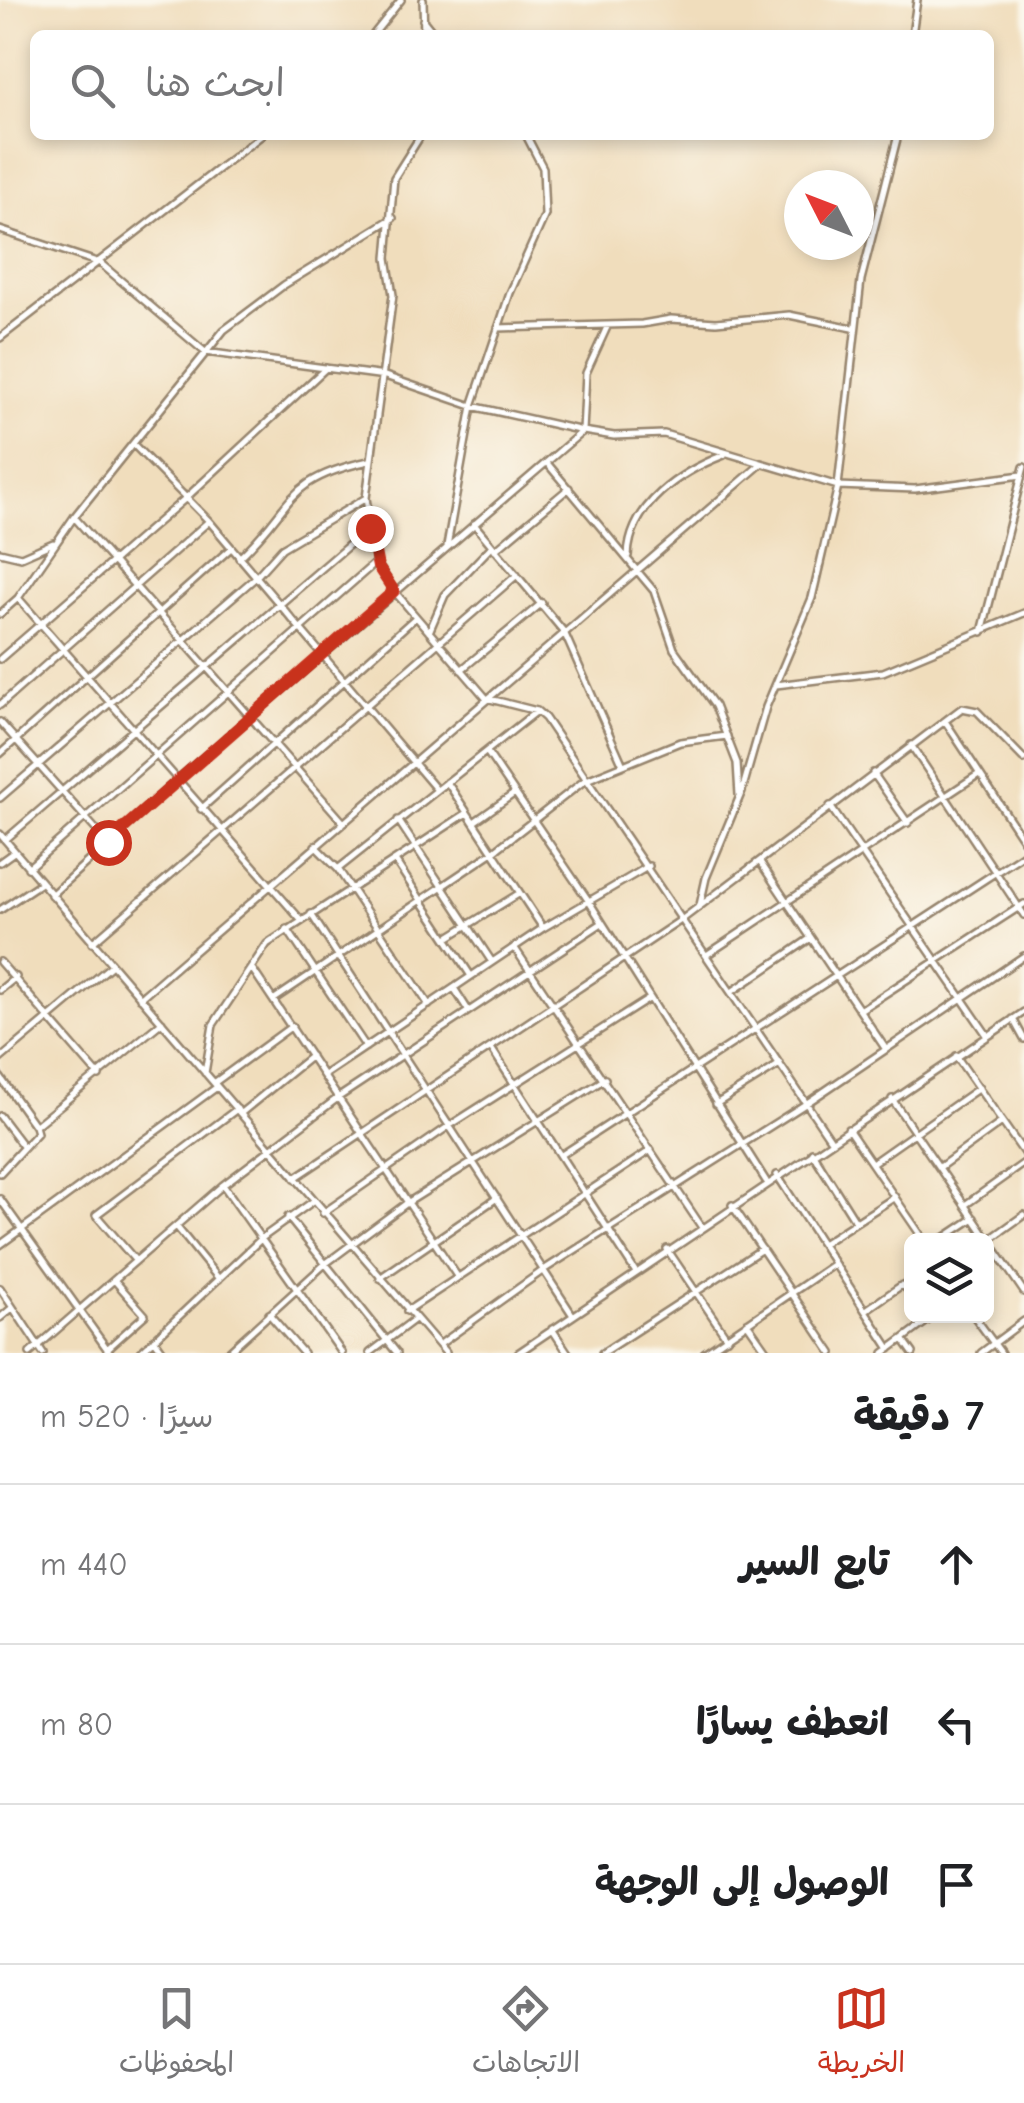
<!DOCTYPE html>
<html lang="ar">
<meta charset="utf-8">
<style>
body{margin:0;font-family:"Comic Neue","Playpen Sans Arabic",sans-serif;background:#f2f2f2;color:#202124;direction:rtl}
.controls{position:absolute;right:30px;bottom:30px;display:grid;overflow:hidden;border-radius:15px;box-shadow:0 5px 15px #0003}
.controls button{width:90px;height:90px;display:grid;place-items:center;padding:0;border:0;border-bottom:2px solid #e0e0e0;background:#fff;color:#202124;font:50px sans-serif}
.compass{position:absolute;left:784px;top:170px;width:90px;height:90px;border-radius:50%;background:#fff;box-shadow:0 5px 15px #0003;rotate:312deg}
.stop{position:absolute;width:30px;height:30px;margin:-22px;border:8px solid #c8321e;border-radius:50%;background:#fff}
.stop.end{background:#c8321e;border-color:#fff;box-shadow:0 2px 10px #0008}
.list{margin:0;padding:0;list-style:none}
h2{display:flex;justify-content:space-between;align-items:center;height:130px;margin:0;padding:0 40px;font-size:42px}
h2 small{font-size:32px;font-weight:400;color:#757577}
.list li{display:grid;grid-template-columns:65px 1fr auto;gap:30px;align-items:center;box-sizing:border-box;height:160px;padding:0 40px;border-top:2px solid #e0e0e0}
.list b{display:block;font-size:38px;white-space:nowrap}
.list em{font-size:32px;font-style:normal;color:#757577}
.icon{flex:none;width:55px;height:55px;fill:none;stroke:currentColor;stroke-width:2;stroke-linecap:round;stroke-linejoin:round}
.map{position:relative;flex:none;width:1024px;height:1353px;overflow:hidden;direction:ltr}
.search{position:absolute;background:#fff;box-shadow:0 5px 15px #0003;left:30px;right:30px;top:30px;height:110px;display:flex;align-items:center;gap:25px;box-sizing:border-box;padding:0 35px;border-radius:15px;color:#757577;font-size:38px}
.sheet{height:610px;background:#fff}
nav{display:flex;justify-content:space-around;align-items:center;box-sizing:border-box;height:140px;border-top:2px solid #e0e0e0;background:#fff;font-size:28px;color:#757577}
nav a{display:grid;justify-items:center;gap:5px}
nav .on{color:#c8321e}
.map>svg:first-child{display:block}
</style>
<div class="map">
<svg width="1024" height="1353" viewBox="0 0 1024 1353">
<rect width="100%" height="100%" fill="#fbf7ec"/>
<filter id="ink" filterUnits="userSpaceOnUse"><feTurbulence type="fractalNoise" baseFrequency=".01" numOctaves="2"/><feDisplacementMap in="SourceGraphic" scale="20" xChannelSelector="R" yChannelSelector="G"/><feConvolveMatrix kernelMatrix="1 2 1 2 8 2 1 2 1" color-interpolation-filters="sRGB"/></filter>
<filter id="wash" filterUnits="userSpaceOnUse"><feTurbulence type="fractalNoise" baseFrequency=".0048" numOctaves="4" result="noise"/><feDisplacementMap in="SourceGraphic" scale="40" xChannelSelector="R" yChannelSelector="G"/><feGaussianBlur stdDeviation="2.25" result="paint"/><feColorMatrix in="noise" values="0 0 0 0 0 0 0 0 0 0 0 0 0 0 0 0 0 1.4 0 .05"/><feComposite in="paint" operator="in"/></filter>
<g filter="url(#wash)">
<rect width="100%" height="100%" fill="#f0ddbc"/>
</g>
<g filter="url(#ink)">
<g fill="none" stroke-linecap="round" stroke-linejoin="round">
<defs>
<path id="street" d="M423 0 424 35
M423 20 435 35
M373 35 401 0
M912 35 917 0
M421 135 394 178 387 258 393 295 366 498 376 562 394 591 486 698 537 711 545 718 831 1140
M0 230 100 263 205 352 385 376 472 406 583 431 614 436 664 434 838 486 915 489 1022 475
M498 328 642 324 671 319 716 322 789 315 853 328
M0 338 262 135
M133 444 209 521 436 789
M547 463 654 591 674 649 715 706 737 763 739 795
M74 517 343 822
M474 524 564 632 623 765
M447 546 472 406 510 293 545 215 543 168 526 135
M495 550 569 488
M0 552 21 557 53 543
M628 556C630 505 680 472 724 455
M239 558C296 506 281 480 369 461
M19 599 301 920
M0 614 18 598 74 517 224 330 284 285 393 218
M429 632 445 595 491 547
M982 632 1024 467
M0 659 187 497 326 368
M461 670 542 603
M776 685 883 672 1024 613
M0 705 208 522
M945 721 1024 841
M0 722 107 842
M911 745 1024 915
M487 752 588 900 766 1181
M0 754 231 548
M873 773 908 823
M447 782 543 928
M0 798 255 578 282 548 366 498
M830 806 987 1035
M201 809 416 617
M398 820 492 962
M474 822 515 793
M0 834 446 1353
M5 840 370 527
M315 846 338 869 429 1005
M0 862 14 852
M396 862 471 976
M760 862 885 1048
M28 868 376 562
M338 869 537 711
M51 895 176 781 583 431 586 373 608 325
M700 905 706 878 742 791 766 707 812 598 838 486 861 280 898 135
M0 910 39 884
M311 914 572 1314
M287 929 366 1047
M447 938 520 893
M92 943 517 575
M514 947 701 1226
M708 954 979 774
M0 962 99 1076
M253 970 457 1276
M454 988 468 1010
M0 990 16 977
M733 991 811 938
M140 998 760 465
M273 1000 493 852 584 781 680 742 727 736
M860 1010 1024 904
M1013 1019 1024 1039
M491 1048 635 1271
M956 1056 1024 1153
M0 1059 112 965
M205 1073 213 1025 267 944 467 813
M324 1075 543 928 649 866
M0 1077 35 1126
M214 1083 292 1026
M892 1099 1024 1292
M716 1104 780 1064
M241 1113 311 1056
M0 1116 22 1145
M848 1129 924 1240
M812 1152 856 1222
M563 1154 1024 854
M872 1163 979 1088
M940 1167 1002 1122
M0 1173 37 1133 35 1126 162 1022
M777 1175 890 1349
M295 1178 684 918 962 708 977 711 1024 759
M223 1185 342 1353
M0 1199 110 1353
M732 1205 832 1353
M965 1205 1024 1163
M323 1213 449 1126 649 999
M288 1217 397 1353
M176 1226 219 1279
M941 1240 974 1218
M989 1240 1024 1215
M822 1244 895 1197
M0 1245 217 1087
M667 1249 727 1338
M135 1260 96 1215 237 1109
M380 1278 497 1198
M0 1288 43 1353
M866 1310 902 1285 912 1293
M407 1311 651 1150
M269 1314 303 1353
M974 1316 1001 1353
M0 1318 12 1308
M747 1323 768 1353
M552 1329 568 1353
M154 1339 164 1353
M903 1339 913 1353
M439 1345 545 1269 807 1103 1024 956
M107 1349 145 1315 115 1281
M30 1353 223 1185 339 1097 602 923
M140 1353 262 1238 312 1202
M227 1353 325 1264 407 1203 605 1079
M370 1353 415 1319
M518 1353 1024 1012
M602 1353 762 1249
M704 1353 834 1264
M884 1353 934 1316
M981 1353 1024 1321"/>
</defs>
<use href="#street" stroke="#96846d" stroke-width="10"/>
<use href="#street" stroke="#fff" stroke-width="5"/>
</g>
</g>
<g fill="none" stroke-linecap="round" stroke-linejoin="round" filter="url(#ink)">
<path stroke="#c8321e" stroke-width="12" d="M108 842 394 591 378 567 370 528"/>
</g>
</svg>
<div class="controls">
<button><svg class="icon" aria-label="layers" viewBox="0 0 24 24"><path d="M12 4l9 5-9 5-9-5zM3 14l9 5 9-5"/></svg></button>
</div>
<svg class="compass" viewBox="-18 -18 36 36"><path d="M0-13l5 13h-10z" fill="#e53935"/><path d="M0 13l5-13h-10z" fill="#757577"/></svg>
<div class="stop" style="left:108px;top:842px"></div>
<div class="stop end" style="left:370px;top:528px"></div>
<div class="search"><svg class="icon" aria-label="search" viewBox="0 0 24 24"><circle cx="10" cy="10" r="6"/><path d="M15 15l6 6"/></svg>ابحث هنا</div>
</div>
<section class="sheet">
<h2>7 دقيقة<small>سيرًا · 520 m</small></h2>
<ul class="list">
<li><svg class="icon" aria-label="ahead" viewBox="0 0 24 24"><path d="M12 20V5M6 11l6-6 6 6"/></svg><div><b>تابع السير</b></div><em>440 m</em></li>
<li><svg class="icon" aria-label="left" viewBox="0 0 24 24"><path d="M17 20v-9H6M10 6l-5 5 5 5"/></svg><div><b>انعطف يسارًا</b></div><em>80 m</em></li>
<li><svg class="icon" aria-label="arrive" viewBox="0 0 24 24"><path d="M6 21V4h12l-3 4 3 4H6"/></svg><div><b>الوصول إلى الوجهة</b></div></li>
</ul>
</section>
<nav>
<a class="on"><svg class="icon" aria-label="map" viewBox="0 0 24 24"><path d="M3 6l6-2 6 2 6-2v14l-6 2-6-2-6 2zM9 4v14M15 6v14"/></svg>الخريطة</a>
<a><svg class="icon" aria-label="directions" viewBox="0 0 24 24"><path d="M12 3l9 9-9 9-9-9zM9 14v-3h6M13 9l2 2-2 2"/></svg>الاتجاهات</a>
<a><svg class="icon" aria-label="saved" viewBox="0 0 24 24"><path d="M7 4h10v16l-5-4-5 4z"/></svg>المحفوظات</a>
</nav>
